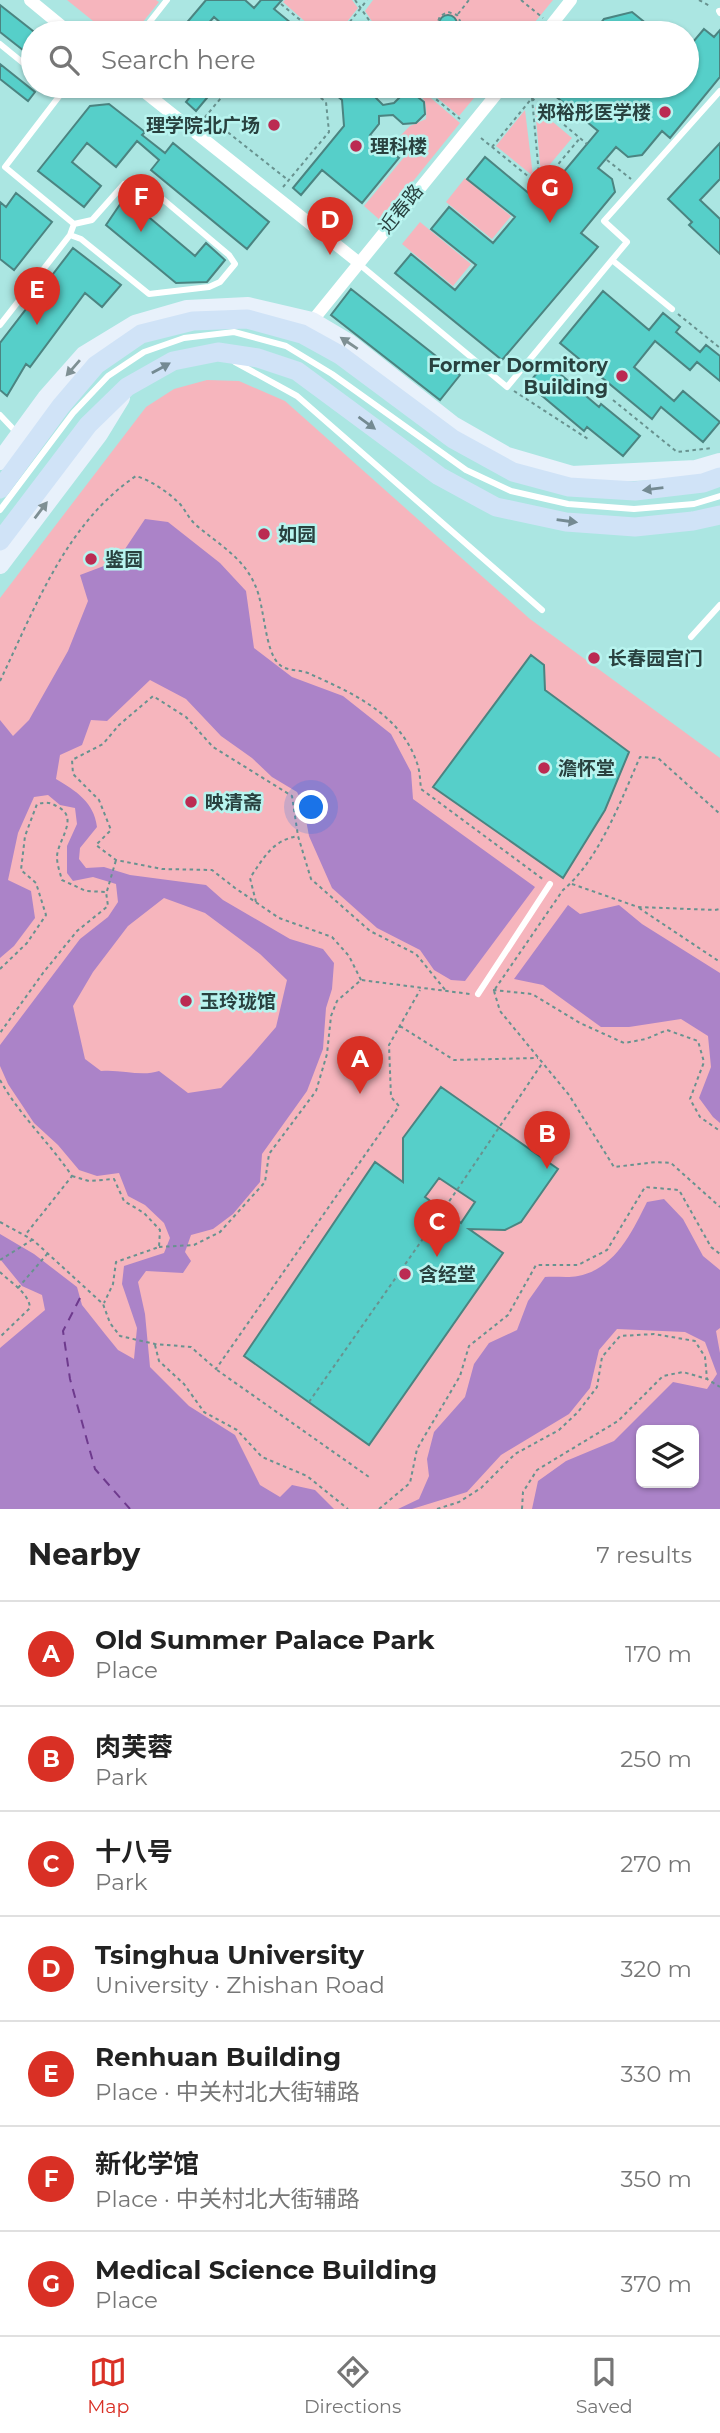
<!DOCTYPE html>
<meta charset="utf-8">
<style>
body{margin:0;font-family:Montserrat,"Noto Sans SC",sans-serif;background:#f6f6f6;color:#222}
.controls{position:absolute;right:21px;bottom:21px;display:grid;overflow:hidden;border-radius:10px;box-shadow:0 2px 5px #0004}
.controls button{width:63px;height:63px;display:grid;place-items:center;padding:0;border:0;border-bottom:2px solid #e0e0e0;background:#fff;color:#222;font:35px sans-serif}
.you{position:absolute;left:312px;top:808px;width:24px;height:24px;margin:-18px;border:5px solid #fff;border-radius:50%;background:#1a73e8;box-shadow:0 0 0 10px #1a73e833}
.badge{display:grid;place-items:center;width:46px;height:46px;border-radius:50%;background:#d93025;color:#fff;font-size:23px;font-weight:700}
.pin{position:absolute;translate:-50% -58px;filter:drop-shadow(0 2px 4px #0008)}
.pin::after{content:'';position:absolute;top:37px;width:24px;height:21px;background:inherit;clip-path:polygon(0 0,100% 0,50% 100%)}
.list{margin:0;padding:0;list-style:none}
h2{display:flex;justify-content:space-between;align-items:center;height:91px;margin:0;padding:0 28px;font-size:30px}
h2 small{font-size:23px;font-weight:400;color:#767676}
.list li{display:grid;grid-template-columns:46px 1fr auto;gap:21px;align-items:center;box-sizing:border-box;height:105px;padding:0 28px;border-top:2px solid #e0e0e0}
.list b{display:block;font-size:26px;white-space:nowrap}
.list p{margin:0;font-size:23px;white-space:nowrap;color:#767676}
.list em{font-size:23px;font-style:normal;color:#767676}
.icon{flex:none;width:38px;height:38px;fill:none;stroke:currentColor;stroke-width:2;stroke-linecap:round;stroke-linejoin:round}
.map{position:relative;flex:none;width:720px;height:1509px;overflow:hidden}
.search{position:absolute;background:#fff;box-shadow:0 2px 5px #0004;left:21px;right:21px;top:21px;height:77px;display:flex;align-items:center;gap:18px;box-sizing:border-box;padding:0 24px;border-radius:38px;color:#767676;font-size:26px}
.sheet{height:826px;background:#fff}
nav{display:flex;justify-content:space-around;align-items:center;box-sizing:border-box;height:98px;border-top:2px solid #e0e0e0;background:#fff;font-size:19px;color:#767676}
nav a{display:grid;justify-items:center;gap:4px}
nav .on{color:#d93025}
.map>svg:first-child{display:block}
</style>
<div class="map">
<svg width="720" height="1509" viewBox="0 0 720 1509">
<rect width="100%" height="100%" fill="#abe6e2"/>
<path fill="#f6b5bd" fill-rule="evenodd" d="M67 0H156L159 2 134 33H108Z
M285 0H352L358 8 338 33H318L283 2Z
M373 0H553L526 33H380L365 11Z
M392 86H417L460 123 381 221 364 206 405 156 393 143 410 126 426 119C427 105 426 99 415 90L392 93Z
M423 86H484L459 116Z
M535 107 572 138 541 175Z
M525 110 533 176 496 146Z
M465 178 511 216 492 239 446 202Z
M420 222 471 264 453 286 402 244Z
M207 380 239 381 285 401 530 619 720 758V1509H0V598L146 407 174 389ZM641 1430H694V1483H641Z"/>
<path fill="#ab83c8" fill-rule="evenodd" d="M145 519 168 522 220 563 246 591 254 648 292 677 343 696 391 734 411 772 413 799 535 887 465 981 451 980 434 970 420 950 377 928 332 888 309 836 303 804 297 792 272 777 252 758 221 736 186 699 150 680 107 721 91 720 82 745 60 755 56 779C76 791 94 802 97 827L80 848 79 859 86 868 104 867 130 875 206 885 223 900 290 939 323 949 334 963 332 989 326 1008 323 1049 307 1091 262 1154 260 1182 233 1214 213 1229 191 1235 185 1252 191 1261 183 1273 146 1271 138 1282 145 1314 150 1367 189 1406 235 1435 260 1485 280 1497 292 1485 315 1490 334 1509H0V1348L45 1310 42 1295 22 1286 0 1259V1234L34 1254 77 1287 82 1305 105 1334 118 1350 134 1359 137 1328 122 1284 124 1266 164 1253 170 1238 164 1223 145 1205 128 1196 119 1173 97 1176 79 1170 58 1145 34 1123 8 1084 0 1066V1045L80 939 108 917 118 902 116 884 93 877 73 881 67 873V846L77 824 75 808 60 805 48 795 34 797 18 833 8 880 31 891 35 918 14 946 0 958V720L13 736 29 720 68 651 88 601 80 575 117 561ZM164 898 205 913 260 954 287 980 276 1027 251 1056 221 1088 188 1093 159 1071C141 1077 121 1069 101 1071L85 1059 73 1006 93 972 128 926Z
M568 905 580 914 619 905 642 924 720 973V1123L713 1117 699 1098 711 1067 708 1036 681 1019 629 1027H601L543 985 514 979Z
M664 1199 683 1219 703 1256 720 1270V1328L716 1331 720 1353V1509H532L538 1481 566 1461 614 1441 673 1382 707 1389 717 1374 705 1342 685 1332 617 1329 599 1350 590 1388 569 1414 501 1455 467 1492 412 1509H398L419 1499 429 1476 427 1459 434 1432 465 1397 474 1364 489 1343 517 1330 528 1301 545 1277C555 1276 568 1278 578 1276 615 1269 632 1232 647 1202ZM641 1430H694V1483H641Z"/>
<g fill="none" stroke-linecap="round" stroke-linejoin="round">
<path stroke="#6e3a8d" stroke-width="2" stroke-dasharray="9 7" stroke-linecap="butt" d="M80 1298 63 1331 70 1379 95 1469 130 1509"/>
</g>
<path fill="#56cfc9" stroke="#4b8481" stroke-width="2" fill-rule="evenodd" d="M206 0H245L254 8 261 0H282L274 9 303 33H232L214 17 200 33H178Z
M0 5 33 31V58L0 32Z
M632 12 658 33H593L604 19Z
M439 24a9 9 0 1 1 18 0a9 9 0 1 1-18 0Z
M704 29 714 37 720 30V77L670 138 662 131 642 155 628 157 616 147 598 168 612 179 615 192 581 233 598 247 502 360 395 273 411 254 455 290 476 265 431 229 449 207 493 243 515 217 467 179 485 157 532 196 547 192 598 131 543 86H687V49Z
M0 64 35 92 28 101 0 79Z
M199 86H217L196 111 186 102Z
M325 86H374L369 91 383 105 394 103 403 94H414L424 102 425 114 416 123 403 124 393 115 379 116V124L370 135 399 158 362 203 322 170 301 195 293 188 344 126 342 100Z
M109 104 145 132 142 135 165 153 173 143 269 222 247 249 151 170 159 160 137 141 116 167 87 143 72 162 101 186 84 207 38 171 90 106Z
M720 143V179L700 200 720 219V254L689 225 692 222 668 199Z
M16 193 52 222 14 270 0 259V202L6 207Z
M125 197 195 256 206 243 225 260 207 282 176 283 106 225Z
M73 248 121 285 102 307 85 293 30 367 26 364 7 396 0 390V343Z
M351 289 460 375 440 400 331 315Z
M603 291 649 330 663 313 680 327 676 332 700 352 706 345 720 356V381L697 362 690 370 655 341 634 367 674 401 683 391 720 422 703 442 661 407 652 419 560 343Z
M546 362 599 407 601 404 640 436 623 456 587 427 584 431 528 384Z
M531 655 544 665 545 690 629 752 605 810 563 878 433 787Z
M441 1087 558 1169 521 1222 505 1230 469 1229 503 1253 369 1445 244 1356 375 1162 403 1182V1138ZM439 1178 475 1202 461 1223 425 1197Z"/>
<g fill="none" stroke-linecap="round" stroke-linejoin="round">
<path stroke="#68928f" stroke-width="2" stroke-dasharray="3.5 3.5" stroke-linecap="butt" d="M355 0 378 33
M521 0 543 18
M699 0 710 6
M281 4 316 33
M458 14 469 0
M341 33 367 0
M442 33 437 24 440 16 448 12 457 15 461 23 455 33
M379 86 382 89 386 86
M420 86 460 119
M521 89 587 144
M206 115 288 180
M200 123 231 86
M481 138 540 186 580 138
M492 147 532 98 540 186
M607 160 631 179
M283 187 329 132 326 102 306 86
M678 314 720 348
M514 391 588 439
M613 400 677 452 712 448
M0 681C35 608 66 523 136 476 152 481 168 492 180 504 186 511 189 519 196 525 218 544 243 557 255 585 265 605 264 652 280 665 288 672 301 669 310 674 353 693 401 715 417 763 420 771 420 780 421 789L544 880
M572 884 638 907 715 910 720 909
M107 891 116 860
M256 902 250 878C264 857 273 840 298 836
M639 908 720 962
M0 969 27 943 46 915 36 883 21 870 25 836 37 804C46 802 50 802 58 807 80 818 57 841 57 857 57 864 60 873 62 880L86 891 106 892 108 906 77 931 43 973 0 1033
M361 980 349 956 332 937 279 918 235 888 212 870 162 869 116 860 96 845 111 830 99 800 73 774 72 760 103 744 119 725 153 696 186 717 213 747 292 796 298 836 311 879 370 931 416 954 446 991
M495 989 563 890C599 860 621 800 640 757L658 758 720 814
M493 990 532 994 580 1023 624 1043 646 1039 667 1030 698 1041 704 1062 690 1099 700 1117 720 1131
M494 991 500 1011 569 1095 614 1167 656 1162 671 1163 720 1207
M400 1026 454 1060 538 1058
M0 1080C20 1116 49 1142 72 1176L26 1234
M72 1176 89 1181 114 1179 124 1201 144 1213 160 1230 159 1247 116 1262 113 1284 104 1303
M0 1222 33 1240 103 1304 110 1323 120 1336 155 1344 191 1347 216 1369 399 1106 391 1097 389 1045 420 990
M159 1247 194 1245 220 1232 265 1182 269 1154 316 1091 327 1054 331 1016 337 1001 361 980 470 994
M0 1260 32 1240
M0 1272C11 1283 29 1293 30 1308L0 1337
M18 1288 48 1253
M155 1345 159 1361 184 1384 204 1412 237 1430 262 1457 307 1476 348 1509
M217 1370 369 1477
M309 1402 457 1190 543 1062
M379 1509 410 1483 417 1449 460 1376 469 1346 508 1315 536 1265H578L607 1250 645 1187 679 1190 711 1247 720 1254
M437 1509 459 1502 481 1488 515 1454 559 1430 578 1412 597 1387 602 1357 620 1336 654 1334 695 1341 705 1357 707 1379
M522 1509 523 1492 537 1470 618 1421 663 1376 683 1372 707 1379 720 1387"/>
<path stroke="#fff" stroke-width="6" d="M719 11 720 13
M141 33 167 0
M0 44 33 71
M52 86 61 94
M67 86 5 167 74 224
M70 235 81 239 149 294 209 287 220 282 235 264 229 255 140 180 124 184 92 220 74 224
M612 260 627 242 604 221 720 91
M359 264 507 387 612 260 672 309
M0 325 70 235 74 224
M235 362 297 396 542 610
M0 415 18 434
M0 510 73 413 108 376 144 352 184 338 234 332 286 346 332 374 466 470 511 491 568 504 634 509 694 504 720 496
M691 637 720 605
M478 994 550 884"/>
<path stroke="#fff" stroke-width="12" d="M30 0 70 33
M545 33 571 0
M137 86 358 262
M309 325 503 86"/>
<path stroke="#e8f1fb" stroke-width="18" d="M0 461 46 398 84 355 135 324 187 309 248 306 312 321 349 343 453 425 507 456 572 475 696 469 720 462
M0 565 99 434 121 398"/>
<path stroke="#d0e3f7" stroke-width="19" d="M0 489 61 406 96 365 141 334 193 321 247 319 302 334 340 355 453 439 513 472 569 487 635 491 703 483 720 477
M0 541 88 425 127 387 173 361 218 352 258 358 297 371 439 476 496 507 566 522 635 527 693 521 720 515"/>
</g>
<defs><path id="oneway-solid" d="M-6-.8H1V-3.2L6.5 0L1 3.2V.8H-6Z" transform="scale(1.75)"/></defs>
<g fill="#7f9094">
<use href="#oneway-solid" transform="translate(349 343) rotate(-146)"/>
<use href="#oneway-solid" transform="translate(73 368) rotate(131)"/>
<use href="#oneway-solid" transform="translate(41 510) rotate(-53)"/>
</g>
<g fill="#748a92">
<use href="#oneway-solid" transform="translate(161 368) rotate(-29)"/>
<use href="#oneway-solid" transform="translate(367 423) rotate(36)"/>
<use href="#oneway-solid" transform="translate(653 489) rotate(173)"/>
<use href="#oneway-solid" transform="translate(567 521) rotate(8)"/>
</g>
<g fill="#bb2b52" stroke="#b8f4ef" stroke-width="2.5">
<circle cx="665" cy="112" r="7"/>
<circle cx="274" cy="125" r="7"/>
<circle cx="356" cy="146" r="7"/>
<circle cx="622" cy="376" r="7"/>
<circle cx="264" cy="534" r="7"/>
<circle cx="91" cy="559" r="7"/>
<circle cx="594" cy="658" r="7"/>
<circle cx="544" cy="768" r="7"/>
<circle cx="191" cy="802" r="7"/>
<circle cx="186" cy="1001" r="7"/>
<circle cx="405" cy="1274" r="7"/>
</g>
<g text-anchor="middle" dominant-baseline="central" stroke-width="5" stroke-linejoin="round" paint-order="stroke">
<g font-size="19" font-weight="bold" fill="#29413f" stroke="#b8f4ef" text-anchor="start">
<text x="651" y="112" text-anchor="end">郑裕彤医学楼</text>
<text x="260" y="125" text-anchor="end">理学院北广场</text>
<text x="370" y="146">理科楼</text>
<text x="608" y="365" text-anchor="end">Former Dormitory<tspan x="608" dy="22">Building</tspan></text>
<text x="278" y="534">如园</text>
<text x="105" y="559">鉴园</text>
<text x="608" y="658">长春园宫门</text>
<text x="558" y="768">澹怀堂</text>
<text x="205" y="802">映清斋</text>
<text x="200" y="1001">玉玲珑馆</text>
<text x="419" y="1274">含经堂</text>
</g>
<g font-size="19" fill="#29413f" stroke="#b8f4ef">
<text transform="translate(401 209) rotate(-51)">近春路</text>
</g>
</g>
</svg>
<div class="controls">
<button><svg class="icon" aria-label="layers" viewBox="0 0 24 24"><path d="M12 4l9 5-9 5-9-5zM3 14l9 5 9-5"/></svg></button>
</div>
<div class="you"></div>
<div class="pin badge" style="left:360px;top:1094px">A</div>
<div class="pin badge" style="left:547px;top:1169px">B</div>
<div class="pin badge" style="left:437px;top:1257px">C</div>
<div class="pin badge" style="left:330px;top:255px">D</div>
<div class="pin badge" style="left:37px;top:325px">E</div>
<div class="pin badge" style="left:141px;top:232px">F</div>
<div class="pin badge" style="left:550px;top:223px">G</div>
<div class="search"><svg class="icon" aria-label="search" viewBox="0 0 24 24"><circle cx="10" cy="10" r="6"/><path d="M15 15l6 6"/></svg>Search here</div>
</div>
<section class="sheet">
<h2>Nearby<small>7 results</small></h2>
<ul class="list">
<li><span class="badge">A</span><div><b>Old Summer Palace Park</b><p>Place</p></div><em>170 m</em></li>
<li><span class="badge">B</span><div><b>肉芙蓉</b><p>Park</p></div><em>250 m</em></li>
<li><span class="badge">C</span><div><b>十八号</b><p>Park</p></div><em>270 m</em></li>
<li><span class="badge">D</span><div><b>Tsinghua University</b><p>University · Zhishan Road</p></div><em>320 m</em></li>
<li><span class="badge">E</span><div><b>Renhuan Building</b><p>Place · 中关村北大街辅路</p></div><em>330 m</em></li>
<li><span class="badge">F</span><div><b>新化学馆</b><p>Place · 中关村北大街辅路</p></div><em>350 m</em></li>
<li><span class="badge">G</span><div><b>Medical Science Building</b><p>Place</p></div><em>370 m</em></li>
</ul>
</section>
<nav>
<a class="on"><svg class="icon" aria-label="map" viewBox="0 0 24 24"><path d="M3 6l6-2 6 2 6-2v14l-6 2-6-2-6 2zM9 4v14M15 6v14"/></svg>Map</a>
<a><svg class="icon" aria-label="directions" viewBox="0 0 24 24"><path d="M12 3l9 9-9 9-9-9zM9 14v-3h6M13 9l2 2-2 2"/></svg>Directions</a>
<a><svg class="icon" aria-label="saved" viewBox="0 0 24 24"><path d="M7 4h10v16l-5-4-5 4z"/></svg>Saved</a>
</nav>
